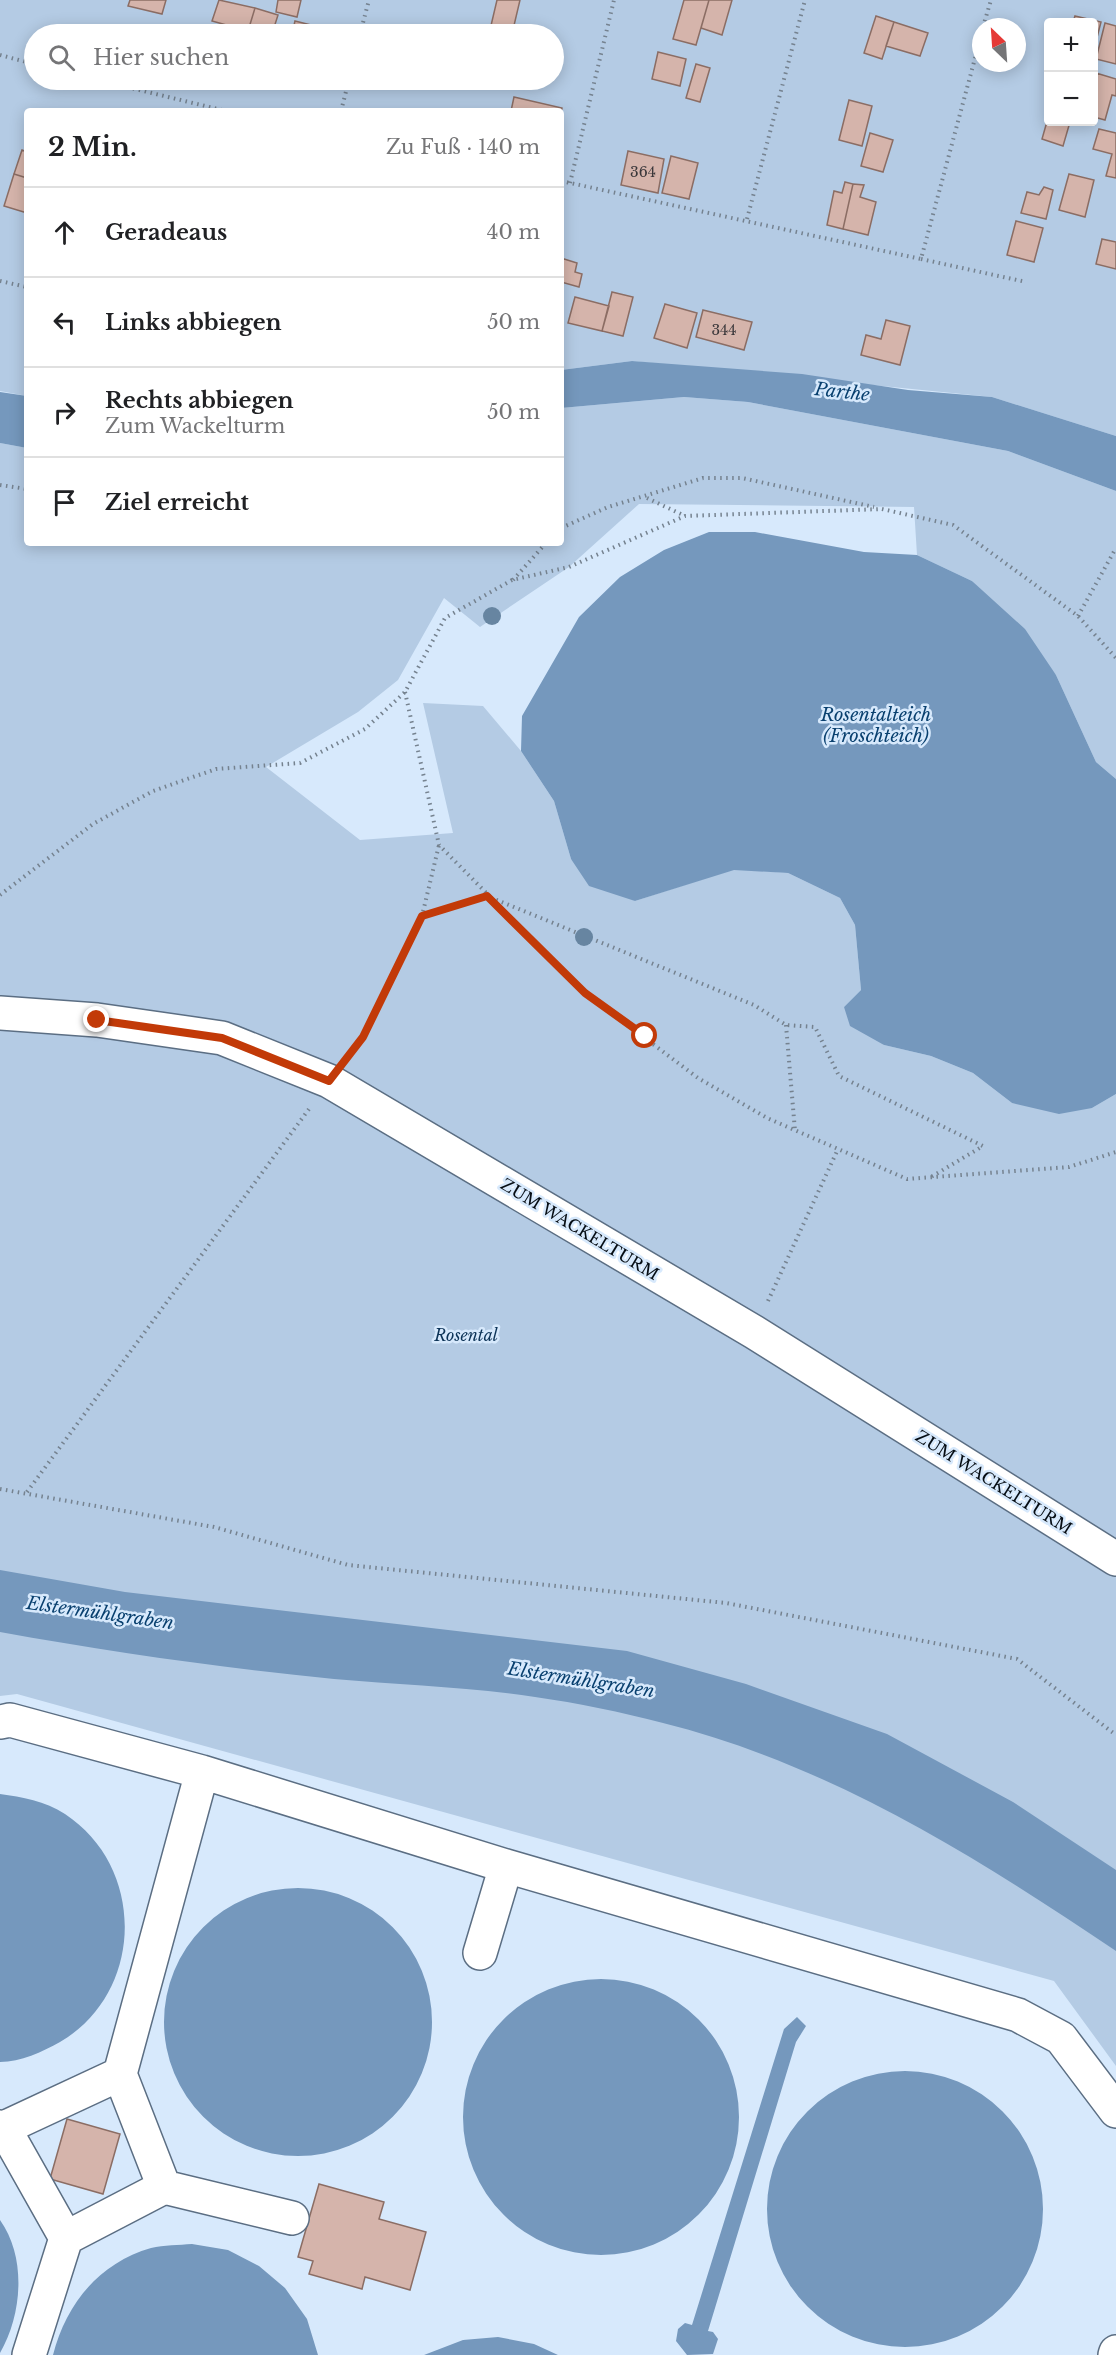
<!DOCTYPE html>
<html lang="de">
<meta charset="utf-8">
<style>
body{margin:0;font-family:"Libre Baskerville",serif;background:#f2f2f2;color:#202124}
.controls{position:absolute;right:18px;top:18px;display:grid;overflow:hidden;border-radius:6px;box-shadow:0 3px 15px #0003}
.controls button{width:54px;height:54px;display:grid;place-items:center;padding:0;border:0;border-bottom:2px solid #e0e0e0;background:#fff;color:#202124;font:30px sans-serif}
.compass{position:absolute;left:972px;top:18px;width:54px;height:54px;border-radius:50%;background:#fff;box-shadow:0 3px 15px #0003;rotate:335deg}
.stop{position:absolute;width:18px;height:18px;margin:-14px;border:4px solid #c23a08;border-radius:50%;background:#fff}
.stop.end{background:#c23a08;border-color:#fff;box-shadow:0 2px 6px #0008}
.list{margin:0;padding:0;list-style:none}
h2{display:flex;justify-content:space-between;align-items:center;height:78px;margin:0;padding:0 24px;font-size:26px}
h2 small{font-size:20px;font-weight:400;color:#757577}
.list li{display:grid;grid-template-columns:39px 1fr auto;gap:18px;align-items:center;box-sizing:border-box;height:90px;padding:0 24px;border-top:2px solid #e0e0e0}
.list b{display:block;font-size:22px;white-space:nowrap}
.list p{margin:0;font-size:20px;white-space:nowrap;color:#757577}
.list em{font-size:20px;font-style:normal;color:#757577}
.icon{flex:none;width:33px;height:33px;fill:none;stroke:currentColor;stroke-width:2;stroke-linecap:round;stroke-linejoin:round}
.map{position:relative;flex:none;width:1116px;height:2355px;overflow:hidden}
.search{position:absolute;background:#fff;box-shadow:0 3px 15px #0003;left:24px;top:24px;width:540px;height:66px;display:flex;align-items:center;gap:15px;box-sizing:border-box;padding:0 21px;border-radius:33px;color:#757577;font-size:22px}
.panel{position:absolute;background:#fff;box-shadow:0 3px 15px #0003;left:24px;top:108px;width:540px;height:438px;border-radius:6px}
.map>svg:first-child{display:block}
</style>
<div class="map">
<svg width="1116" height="2355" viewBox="0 0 1116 2355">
<rect width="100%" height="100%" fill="#d7e9fc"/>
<path fill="#b4cbe4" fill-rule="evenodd" d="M0 0H1116V436L992 397 632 361 561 370V111H27V396L0 391ZM1048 22H1094V122H1048ZM981 27H1017V63H981ZM34 34H554V80H34Z
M684 397 748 402 1008 451 1116 491V779L1096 762 1056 675 972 581 917 555 914 507 639 504 569 567 480 627 444 598 398 680 358 712 266 767 360 840 453 833 423 703 483 706 521 751 554 801 571 859 635 901 734 869 788 873 840 898 855 925 861 990 844 1007 884 1045 931 1056 973 1073 1012 1103 1092 1108 1116 1094V2066L1054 1981 17 1694 0 1696V443L27 448V543H561V408Z"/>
<path fill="#7598bd" d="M632 361 802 374 908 390 992 397 1116 436V491L1008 451 748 402 684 397 561 408V370Z
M0 392 27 396V448L0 443Z
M709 532H755L864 552 917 555 972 581 1025 629 1056 675 1096 762 1116 779V1094L1092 1108 1059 1114 1012 1103 973 1073 931 1056 884 1045 850 1026 844 1007 861 990 855 925 840 898 788 873 734 870 635 901 589 886 571 859 554 801 521 751 522 716 579 617 620 577 664 550Z
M0 1570 125 1592 627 1651 746 1684 887 1734 1013 1802 1116 1870V1951C977 1857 828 1764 663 1723 621 1712 578 1703 535 1697 469 1687 401 1685 334 1679 222 1668 111 1652 0 1632Z
M0 1794C22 1797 45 1801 65 1814 147 1868 144 1993 60 2042 42 2052 21 2062 0 2062Z
M164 2022a134 134 0 1 1 268 0a134 134 0 1 1-268 0Z
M463 2117a138 138 0 1 1 276 0a138 138 0 1 1-276 0Z
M797 2017 806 2026 796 2042 708 2331 713 2332 718 2339 713 2354 687 2355 676 2341 678 2329 685 2323 692 2325 784 2029Z
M767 2209a138 138 0 1 1 276 0a138 138 0 1 1-276 0Z
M0 2220C27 2258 22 2315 0 2353Z
M192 2244 228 2250 259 2266 285 2288 307 2319 318 2355H53C66 2304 99 2263 151 2248 164 2245 179 2245 192 2244Z
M498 2337 534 2344 558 2355H424L463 2340Z"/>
<path fill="#d5b4ab" stroke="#8b6d64" stroke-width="1.5" d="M130 0H166L162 14 128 6Z
M219 0 255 8 248 31 212 21Z
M278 0H301L297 17 276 12Z
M497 0H520L512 34H489Z
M684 0H709L696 45 673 39Z
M709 0H732L722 35 701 28Z
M255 8 278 15 272 34 248 31Z
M876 16 894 22 882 59 864 53Z
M1075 16 1101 22 1094 49V22H1073Z
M295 21 327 29 325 34H292Z
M894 22 928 33 920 56 886 46Z
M1105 23 1116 26V64L1096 59Z
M658 52 686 59 680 86 652 79Z
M696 64 710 68 700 102 686 98Z
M1096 73 1116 79V96L1112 95 1105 120 1094 117Z
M514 97 562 108 561 114V111H511Z
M849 100 872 106 862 146 839 140Z
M1048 118V122H1070L1063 146 1042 139Z
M1099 129 1116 133V178L1106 176 1112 154 1093 149Z
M870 133 893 140 883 172 861 166Z
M22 150 27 152V178L14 174Z
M628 151 664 159 658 193 621 185Z
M671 156 698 163 689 199 662 193Z
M14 174 27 178V213L4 206Z
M1069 174 1094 180 1085 217 1059 210Z
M845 182 853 184 843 229 827 225 834 191 842 193Z
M853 184 864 185 860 197 876 202 868 235 843 229Z
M1044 187 1053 190 1046 219 1021 213 1027 192 1039 195Z
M1016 221 1043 228 1034 262 1007 255Z
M1102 239 1116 242V269L1096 264Z
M561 258 577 263 575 272 582 274 579 287 561 282Z
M612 292 633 297 623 336 602 331Z
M575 297 609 306 602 331 568 323Z
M665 304 697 313 687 348 654 338Z
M703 310 752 322 744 350 696 337Z
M886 320 910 326 900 365 861 355 866 335 881 339Z
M67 2119 120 2134 103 2194 50 2179Z
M319 2184 384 2202 379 2219 426 2232 410 2290 365 2277 362 2289 309 2274 313 2261 298 2257Z"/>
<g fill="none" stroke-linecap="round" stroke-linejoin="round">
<defs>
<path id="minor" d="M0 1013 97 1020 222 1038 329 1081 754 1332 1116 1559
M0 1722 10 1720 202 1772 506 1866 1018 2015 1061 2038 1116 2111
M480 1953 506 1866
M0 2127 4 2128 66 2238
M4 2128 120 2074
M164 2187 292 2218
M29 2355 66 2238 164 2187 120 2074 202 1772
M1115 2355 1116 2352"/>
</defs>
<use href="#minor" stroke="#5b6e83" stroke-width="36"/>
<path stroke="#75828f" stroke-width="4" stroke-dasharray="1.5 4.5" stroke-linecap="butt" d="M983 27 991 0
M360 34 369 0
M0 55 34 64
M98 80 226 111
M341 111 349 80
M561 181 921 259 981 36
M570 183 614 0
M747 219 805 0
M921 259 1026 282
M0 281 27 287
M0 485 27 489
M647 498 685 516
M882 509 953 525 1078 616 1116 658
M561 528 608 507 703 478H742L874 507
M513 580 546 543
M1078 616 1116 548
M405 692 439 845 585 993 698 1078 767 1118 907 1179 1069 1167 1116 1152
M0 895 93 824 153 791 216 769 300 763 365 729 405 692 445 618 512 580 569 567 685 516 882 509
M422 916 487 896 754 1005 786 1025 815 1027 839 1076 983 1146 931 1177
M786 1025 795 1131
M349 1055 363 1037 422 916 439 845
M768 1301 838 1149
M0 1489 214 1527 348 1565 726 1603 1017 1659 1116 1735
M27 1492 309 1109"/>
<use href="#minor" stroke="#fff" stroke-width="33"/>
</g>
<g fill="#6785a1">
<circle cx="492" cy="616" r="9"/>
<circle cx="584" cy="937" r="9"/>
</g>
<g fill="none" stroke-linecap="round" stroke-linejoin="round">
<path stroke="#c23a08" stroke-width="8" d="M97 1020 222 1038 329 1081 363 1037 422 916 487 896 585 993 645 1036"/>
</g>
<g text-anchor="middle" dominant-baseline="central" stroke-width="5" stroke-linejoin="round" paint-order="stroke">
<g font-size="14" fill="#3a373a">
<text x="643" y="172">364</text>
<text x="724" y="330">344</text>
</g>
<g font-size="16" fill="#060d14" stroke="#d7e9fc">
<text transform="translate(580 1229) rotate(31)">ZUM WACKELTURM</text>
<text transform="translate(994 1482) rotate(32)">ZUM WACKELTURM</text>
</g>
<g font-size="16" font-style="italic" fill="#0c3357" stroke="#d7e9fc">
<text x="466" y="1335">Rosental</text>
</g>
<g font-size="18" font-style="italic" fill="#09406f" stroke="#d7e9fc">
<text transform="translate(842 392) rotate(6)">Parthe</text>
<text x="876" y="715">Rosentalteich<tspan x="876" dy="21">(Froschteich)</tspan></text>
<text transform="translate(100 1613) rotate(8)">Elstermühlgraben</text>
<text transform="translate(581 1680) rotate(9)">Elstermühlgraben</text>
</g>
</g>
</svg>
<div class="controls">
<button>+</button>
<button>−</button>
</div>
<svg class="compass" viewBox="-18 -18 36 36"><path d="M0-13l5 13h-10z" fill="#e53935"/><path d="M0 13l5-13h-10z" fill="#757577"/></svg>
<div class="stop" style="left:645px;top:1036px"></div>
<div class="stop end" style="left:97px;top:1020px"></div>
<div class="search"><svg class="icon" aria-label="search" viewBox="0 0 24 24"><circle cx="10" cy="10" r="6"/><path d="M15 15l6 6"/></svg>Hier suchen</div>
<section class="panel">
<h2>2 Min.<small>Zu Fuß · 140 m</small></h2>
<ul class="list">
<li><svg class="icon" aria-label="ahead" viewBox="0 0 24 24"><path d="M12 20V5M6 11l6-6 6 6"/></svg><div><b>Geradeaus</b></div><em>40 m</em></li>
<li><svg class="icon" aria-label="left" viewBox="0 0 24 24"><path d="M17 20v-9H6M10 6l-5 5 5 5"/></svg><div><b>Links abbiegen</b></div><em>50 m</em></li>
<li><svg class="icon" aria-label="right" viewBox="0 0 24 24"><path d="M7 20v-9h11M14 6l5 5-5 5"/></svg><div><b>Rechts abbiegen</b><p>Zum Wackelturm</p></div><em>50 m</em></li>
<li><svg class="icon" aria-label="arrive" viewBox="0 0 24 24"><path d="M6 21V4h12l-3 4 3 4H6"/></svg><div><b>Ziel erreicht</b></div></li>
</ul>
</section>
</div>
